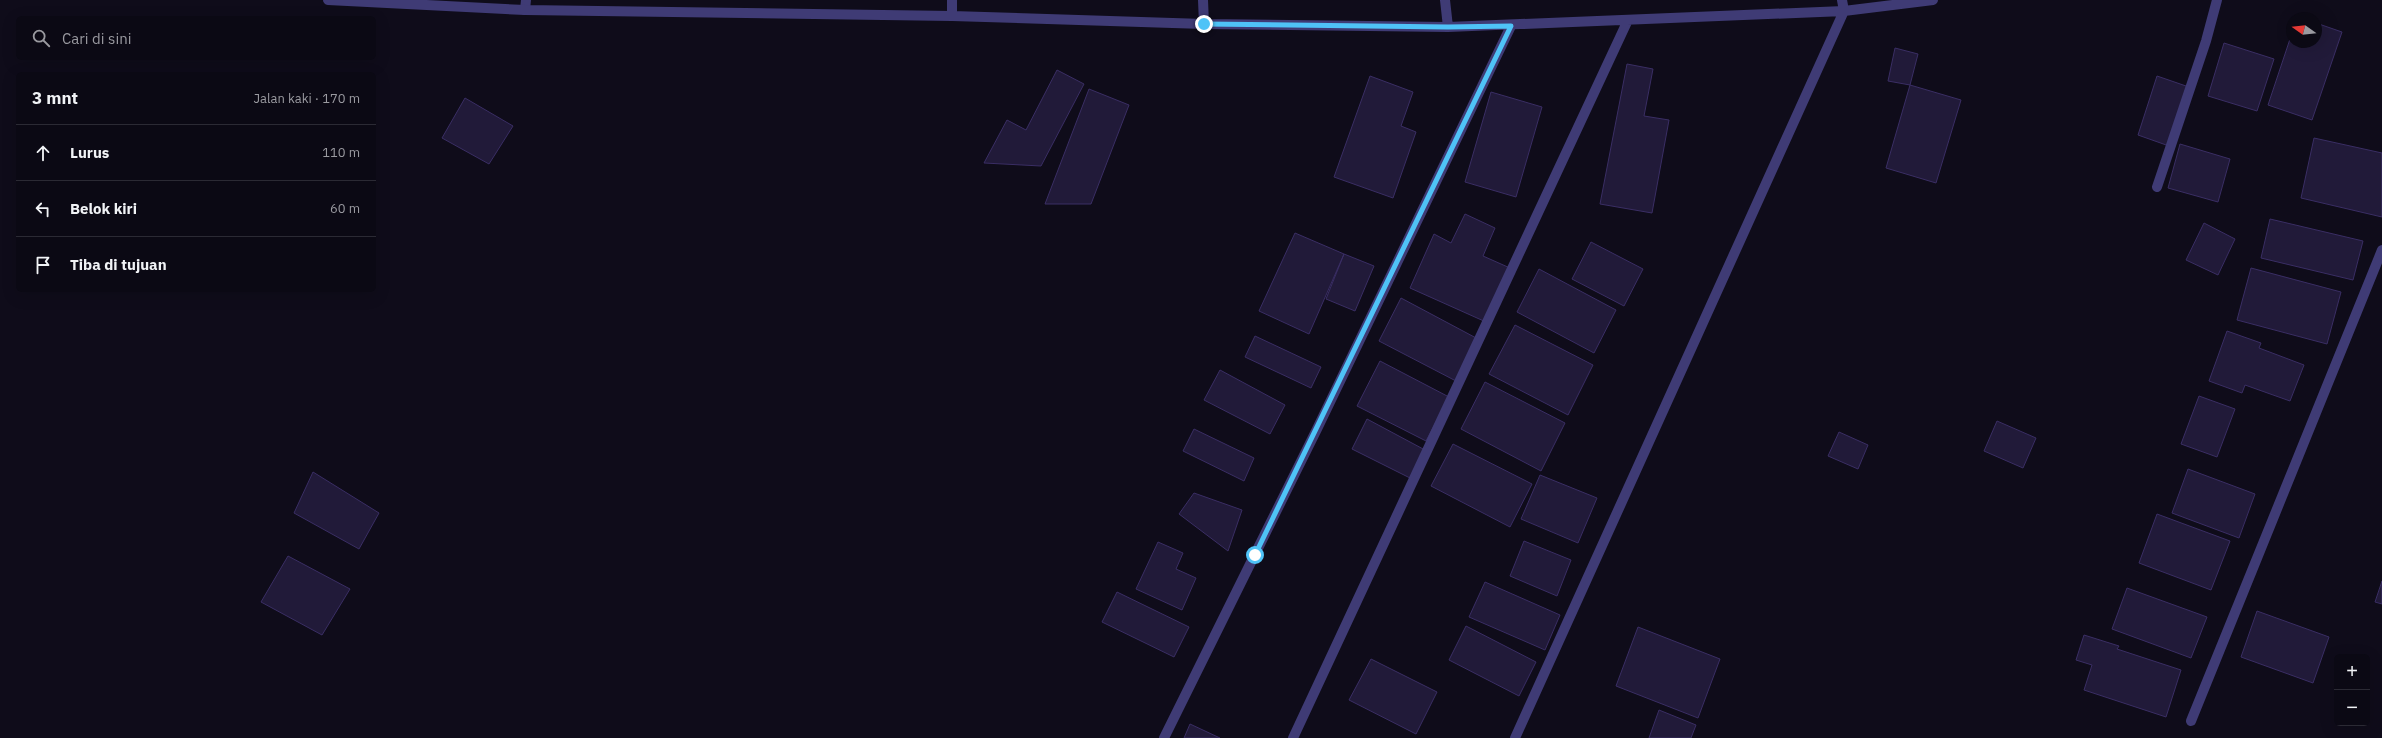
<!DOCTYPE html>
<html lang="id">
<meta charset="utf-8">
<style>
body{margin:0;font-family:"IBM Plex Sans",sans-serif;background:#191722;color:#f1f3f6}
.controls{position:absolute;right:12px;bottom:12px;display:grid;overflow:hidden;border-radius:6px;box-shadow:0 4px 16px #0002}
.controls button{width:36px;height:36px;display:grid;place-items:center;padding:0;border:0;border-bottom:1px solid #2b2a34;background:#0b0914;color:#f1f3f6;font:20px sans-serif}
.compass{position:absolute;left:2286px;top:12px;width:36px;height:36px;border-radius:50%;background:#0b0914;box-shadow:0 4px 16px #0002;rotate:285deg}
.stop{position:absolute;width:12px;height:12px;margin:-9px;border:3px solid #4fc3f7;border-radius:50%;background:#fff}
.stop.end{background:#4fc3f7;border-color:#fff;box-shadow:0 1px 4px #0008}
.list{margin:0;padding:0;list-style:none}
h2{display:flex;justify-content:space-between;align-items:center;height:52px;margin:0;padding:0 16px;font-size:17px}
h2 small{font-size:13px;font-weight:400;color:#9a9aa0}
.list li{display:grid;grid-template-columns:26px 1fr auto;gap:12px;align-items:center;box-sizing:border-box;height:56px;padding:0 16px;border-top:1px solid #2b2a34}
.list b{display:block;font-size:15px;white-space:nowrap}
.list em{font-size:13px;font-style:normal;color:#9a9aa0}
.icon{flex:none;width:22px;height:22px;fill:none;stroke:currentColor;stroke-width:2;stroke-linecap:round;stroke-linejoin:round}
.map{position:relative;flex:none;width:2382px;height:738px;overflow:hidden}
.search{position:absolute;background:#0b0914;box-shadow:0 4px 16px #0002;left:16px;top:16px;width:360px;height:44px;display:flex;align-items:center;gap:10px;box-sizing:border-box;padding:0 14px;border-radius:6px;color:#9a9aa0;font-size:15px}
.panel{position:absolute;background:#0b0914;box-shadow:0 4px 16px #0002;left:16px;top:72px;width:360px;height:220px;border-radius:6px}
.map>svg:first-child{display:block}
</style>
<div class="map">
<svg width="2382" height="738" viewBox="0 0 2382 738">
<rect width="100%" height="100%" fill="#0f0c1a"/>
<path fill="#211a39" stroke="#3a2e64" d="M2316 23 2342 32 2312 120 2268 105 2292 33V42H2316Z
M2224 43 2274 59 2257 111 2208 96Z
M1895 48 1918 54 1910 85 1888 81Z
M1627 64 1653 69 1644 116 1669 120 1652 213 1600 204Z
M1057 70 1084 84 1041 166 984 163 1007 120 1026 130Z
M1370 76 1413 92 1401 126 1416 132 1393 198 1334 177Z
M2157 76 2189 87 2169 146 2138 135Z
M1910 85 1961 100 1936 183 1886 168Z
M1089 89 1129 105 1091 204H1045Z
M1491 92 1542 107 1516 197 1465 182Z
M465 98 513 126 489 164 442 138Z
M2314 138 2382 153V217L2301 198Z
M2180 144 2230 159 2218 202 2168 188Z
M1465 214 1495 228 1483 256 1510 268 1486 322 1410 288 1434 234 1451 243Z
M2270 219 2363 241 2353 280 2261 258Z
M2204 223 2235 239 2218 275 2186 260Z
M1295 233 1344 254 1309 334 1259 311Z
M1591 242 1643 269 1624 306 1572 279Z
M1344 254 1374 266 1355 311 1326 299Z
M2251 268 2341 292 2327 344 2237 320Z
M1539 269 1616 310 1594 353 1517 312Z
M1401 298 1478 339 1456 381 1379 341Z
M1515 325 1593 365 1568 415 1489 374Z
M2227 331 2261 343 2259 348 2304 365 2290 401 2245 385 2242 393 2209 381Z
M1255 336 1321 367 1311 388 1245 357Z
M1380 361 1449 397 1426 441 1357 406Z
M1220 370 1285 405 1270 434 1204 400Z
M1485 382 1565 423 1541 471 1461 429Z
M2199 396 2235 409 2217 457 2181 444Z
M1367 419 1425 450 1410 478 1352 449Z
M1997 421 2036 438 2023 468 1984 451Z
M1194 429 1254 458 1244 481 1183 451Z
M1839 432 1868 445 1858 469 1828 456Z
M1453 444 1532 484 1510 527 1431 486Z
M2188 469 2255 494 2239 538 2172 513Z
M313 472 379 513 359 549 294 513Z
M1540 475 1597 498 1578 543 1521 519Z
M1194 493 1242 510 1228 551 1179 514Z
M2157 514 2230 541 2211 590 2139 563Z
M1524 541 1571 560 1557 596 1510 576Z
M1158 542 1183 553 1176 569 1196 578 1182 610 1136 589Z
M288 556 350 589 322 635 261 602Z
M2382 581V604L2375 602Z
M1485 582 1560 615 1545 650 1469 617Z
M2127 588 2207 617 2191 658 2112 629Z
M1117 592 1189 627 1174 657 1102 622Z
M2257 611 2329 637 2313 683 2241 657Z
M1466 626 1536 662 1519 696 1449 660Z
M1638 627 1720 659 1698 718 1616 686Z
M2084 635 2119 646 2117 649 2181 670 2166 717 2084 690 2092 665 2076 660Z
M1371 659 1437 692 1416 734 1349 700Z
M1659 710 1696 725 1691 738H1649Z
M1190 724 1220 738H1184Z"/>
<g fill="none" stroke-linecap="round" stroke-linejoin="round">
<path stroke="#3f3b75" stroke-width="10" d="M525 10 526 0"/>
<path stroke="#3f3b75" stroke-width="10" d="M328 0 525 10 952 16 1204 24 1448 27 1844 11 1933 0
M1203 0 1204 24
M1445 0 1448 27
M952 16V0
M2157 187 2206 41 2217 0
M2191 721 2382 250
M1164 738 1317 429 1511 26
M1293 738 1628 20
M1515 738 1844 11 1842 0"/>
</g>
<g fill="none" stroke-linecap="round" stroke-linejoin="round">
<path stroke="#4fc3f7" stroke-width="5" d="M1204 24 1448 27 1511 26 1255 555"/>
</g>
</svg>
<div class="controls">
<button>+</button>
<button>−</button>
</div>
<svg class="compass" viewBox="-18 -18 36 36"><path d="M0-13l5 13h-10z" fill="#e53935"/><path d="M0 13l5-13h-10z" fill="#9a9aa0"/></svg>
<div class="stop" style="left:1255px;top:555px"></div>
<div class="stop end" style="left:1204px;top:24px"></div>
<div class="search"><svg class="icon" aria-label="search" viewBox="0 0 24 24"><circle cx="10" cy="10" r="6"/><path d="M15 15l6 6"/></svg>Cari di sini</div>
<section class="panel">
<h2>3 mnt<small>Jalan kaki · 170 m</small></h2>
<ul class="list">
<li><svg class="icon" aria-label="ahead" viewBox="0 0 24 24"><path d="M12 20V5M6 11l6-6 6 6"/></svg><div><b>Lurus</b></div><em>110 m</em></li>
<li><svg class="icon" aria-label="left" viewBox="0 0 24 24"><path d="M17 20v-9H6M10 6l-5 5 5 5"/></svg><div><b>Belok kiri</b></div><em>60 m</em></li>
<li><svg class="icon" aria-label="arrive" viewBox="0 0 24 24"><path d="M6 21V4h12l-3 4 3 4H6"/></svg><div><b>Tiba di tujuan</b></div></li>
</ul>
</section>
</div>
